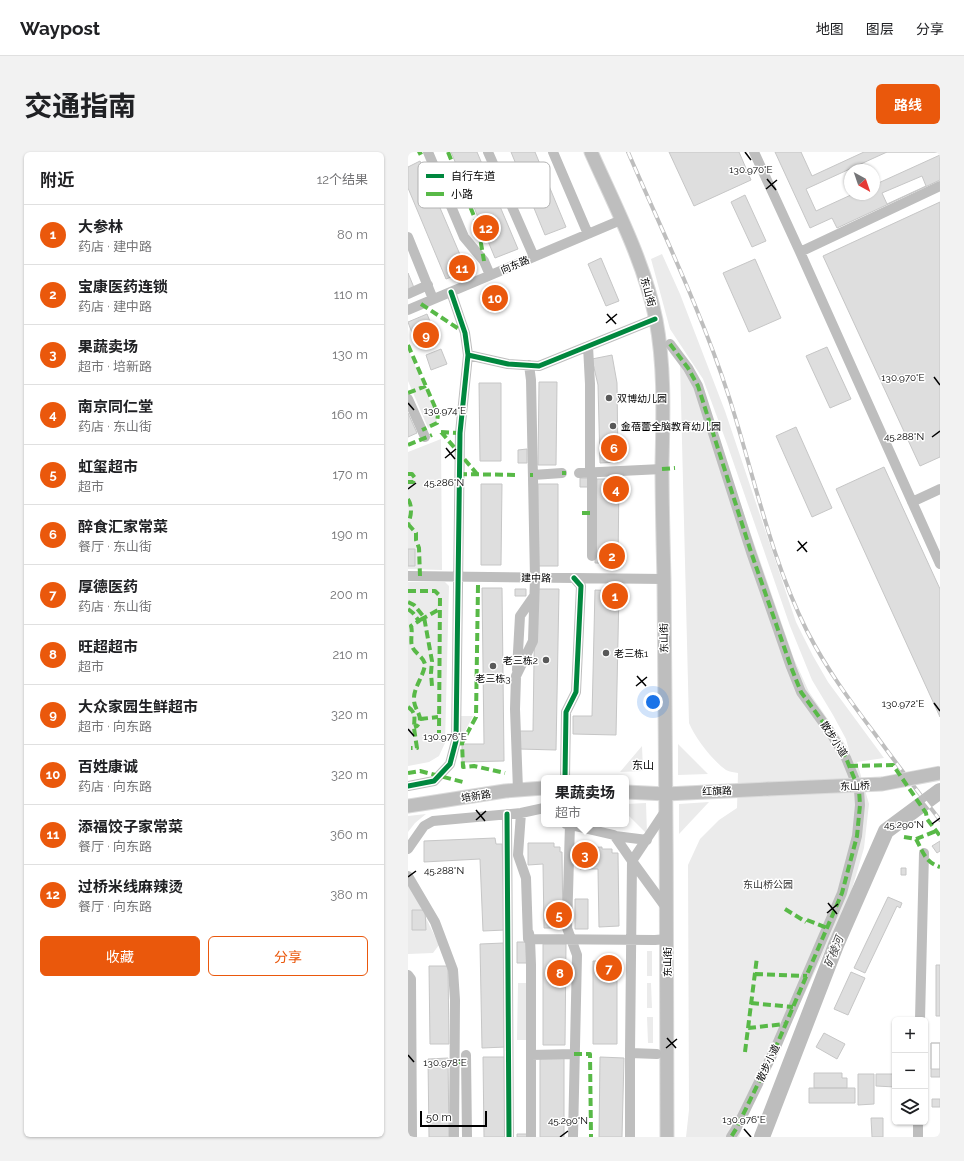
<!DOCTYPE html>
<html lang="zh">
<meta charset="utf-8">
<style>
body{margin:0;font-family:Raleway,"Noto Sans SC",sans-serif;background:#f2f2f2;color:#202124}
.controls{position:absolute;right:12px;bottom:12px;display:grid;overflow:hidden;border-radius:6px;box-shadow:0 1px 3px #0004}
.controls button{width:36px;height:36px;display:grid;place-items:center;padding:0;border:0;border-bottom:1px solid #e0e0e0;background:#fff;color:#202124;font:20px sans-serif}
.compass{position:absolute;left:436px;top:12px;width:36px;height:36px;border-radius:50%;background:#fff;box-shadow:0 1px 3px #0004;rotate:140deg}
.scale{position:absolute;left:12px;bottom:10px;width:67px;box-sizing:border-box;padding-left:4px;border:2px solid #000;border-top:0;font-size:11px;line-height:14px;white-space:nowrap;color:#000;-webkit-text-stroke:3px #fff;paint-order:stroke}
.you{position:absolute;left:245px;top:550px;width:14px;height:14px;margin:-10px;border:3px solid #fff;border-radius:50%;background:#1a73e8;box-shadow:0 0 0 6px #1a73e833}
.badge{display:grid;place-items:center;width:26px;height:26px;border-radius:50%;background:#ea580c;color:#fff;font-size:13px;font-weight:700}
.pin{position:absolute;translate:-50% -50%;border:2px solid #fff;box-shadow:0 1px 4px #0006}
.popup{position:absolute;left:133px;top:623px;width:88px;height:52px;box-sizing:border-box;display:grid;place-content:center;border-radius:6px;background:#fff;filter:drop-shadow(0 1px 3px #0005);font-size:13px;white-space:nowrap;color:#757577}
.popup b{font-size:15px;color:#202124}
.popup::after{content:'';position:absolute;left:50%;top:100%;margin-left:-8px;border:8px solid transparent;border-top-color:#fff}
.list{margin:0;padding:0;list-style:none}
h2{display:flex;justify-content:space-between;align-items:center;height:52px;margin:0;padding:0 16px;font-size:17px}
h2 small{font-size:13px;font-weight:400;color:#757577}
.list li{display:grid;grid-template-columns:26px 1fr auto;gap:12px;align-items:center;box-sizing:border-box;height:60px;padding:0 16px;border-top:1px solid #e0e0e0}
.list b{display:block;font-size:15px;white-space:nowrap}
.list p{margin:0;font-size:13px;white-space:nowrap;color:#757577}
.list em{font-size:13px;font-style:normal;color:#757577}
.actions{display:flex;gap:8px;padding:12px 16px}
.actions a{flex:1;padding:9px 0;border:1px solid #ea580c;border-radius:6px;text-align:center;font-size:14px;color:#ea580c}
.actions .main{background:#ea580c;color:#fff}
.icon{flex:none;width:22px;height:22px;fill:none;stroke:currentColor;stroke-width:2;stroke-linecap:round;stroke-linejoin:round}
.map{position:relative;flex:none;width:532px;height:985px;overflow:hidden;border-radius:6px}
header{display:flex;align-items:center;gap:24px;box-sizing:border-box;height:56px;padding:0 20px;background:#fff;border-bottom:1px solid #e0e0e0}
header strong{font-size:19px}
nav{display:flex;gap:22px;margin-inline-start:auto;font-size:14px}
.intro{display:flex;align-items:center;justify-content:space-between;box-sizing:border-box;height:96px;padding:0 24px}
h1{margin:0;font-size:28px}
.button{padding:10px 18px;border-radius:6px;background:#ea580c;color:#fff;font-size:14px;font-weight:700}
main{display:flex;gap:24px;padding:0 24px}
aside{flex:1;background:#fff;border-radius:6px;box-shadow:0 1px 3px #0004}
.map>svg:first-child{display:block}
</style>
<header>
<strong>Waypost</strong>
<nav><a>地图</a><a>图层</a><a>分享</a></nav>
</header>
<div class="intro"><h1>交通指南</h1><a class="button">路线</a></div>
<main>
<aside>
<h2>附近<small>12个结果</small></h2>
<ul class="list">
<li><span class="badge">1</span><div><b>大参林</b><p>药店 · 建中路</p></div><em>80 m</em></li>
<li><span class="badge">2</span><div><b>宝康医药连锁</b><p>药店 · 建中路</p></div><em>110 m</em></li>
<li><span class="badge">3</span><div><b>果蔬卖场</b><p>超市 · 培新路</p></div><em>130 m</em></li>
<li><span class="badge">4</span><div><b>南京同仁堂</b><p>药店 · 东山街</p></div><em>160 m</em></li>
<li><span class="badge">5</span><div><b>虹玺超市</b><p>超市</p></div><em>170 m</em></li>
<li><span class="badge">6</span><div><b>醉食汇家常菜</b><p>餐厅 · 东山街</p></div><em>190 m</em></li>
<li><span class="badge">7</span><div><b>厚德医药</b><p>药店 · 东山街</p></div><em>200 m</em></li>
<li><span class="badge">8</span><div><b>旺超超市</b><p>超市</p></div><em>210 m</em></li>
<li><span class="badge">9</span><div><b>大众家园生鲜超市</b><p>超市 · 向东路</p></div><em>320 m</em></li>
<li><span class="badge">10</span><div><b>百姓康诚</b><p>药店 · 向东路</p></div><em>320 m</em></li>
<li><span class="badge">11</span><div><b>添福饺子家常菜</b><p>餐厅 · 向东路</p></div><em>360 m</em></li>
<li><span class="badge">12</span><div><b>过桥米线麻辣烫</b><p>餐厅 · 向东路</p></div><em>380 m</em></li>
</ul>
<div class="actions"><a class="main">收藏</a><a>分享</a></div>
</aside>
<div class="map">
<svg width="532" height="985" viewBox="0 0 532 985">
<rect width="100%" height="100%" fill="#fff"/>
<path fill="#ebebeb" d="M254 102 272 142 317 259 388 470 405 504 420 530 476 606 449 610 461 652 456 696 441 747 335 973 331 985H278L281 958 280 713 292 687 311 668 329 656 330 621C326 620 322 620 318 618 305 609 287 586 281 571L272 209 297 249 386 507 401 540 441 598 438 587 425 563 404 528 382 474 318 289 295 227 262 177 243 107Z
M0 197 29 265 28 272 20 276 0 229Z
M33 287 34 418 0 417V300Z
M0 430H37L41 434 37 591 31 604 21 610 0 614Z
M53 564H65L53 587Z
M270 592 300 622 270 623Z
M234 594 235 619 212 620Z
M301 650 271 682V652Z
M238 651 239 682 218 661V652Z
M18 662 7 671 0 680V664Z
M0 733 3 735 31 793 25 801 0 802Z
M239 799H244V824H239Z
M110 831H120L119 888H109Z
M239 831H243L244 856H239Z
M239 865H245V891H240Z"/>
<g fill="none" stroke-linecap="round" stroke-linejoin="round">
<path stroke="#bdbdbd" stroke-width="16" d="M354 985 428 793 478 679 532 639"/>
</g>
<path fill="#dedede" stroke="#c6c6c6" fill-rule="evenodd" d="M43 0H69L110 97 87 106Z
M103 0H127L158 75 137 83Z
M261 0H331L343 28 286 54Z
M367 0H393L404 24 456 0H532V28L429 76 424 66 402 76ZM442 18H466V42H442Z
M479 0H532V3L466 33V18H442V42H445L408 59 398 37Z
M12 9 59 119 38 127 0 36V15Z
M514 24 518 34 479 52 474 41Z
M337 43 358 89 344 95 323 50Z
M532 50V305L512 314 415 104Z
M193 106 211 149 198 154 180 112Z
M347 107 373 166 341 180 315 121Z
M0 121 7 138 0 141Z
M94 134 100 151 80 159 73 142Z
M19 162 28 184 8 192 0 170Z
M419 195 443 247 422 256 398 204Z
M33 197 39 212 23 218 18 203Z
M204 203 209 231 210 310 192 311 190 233 184 207Z
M131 230H149L148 313H130Z
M71 231H93V309H72Z
M0 261 9 281 0 285Z
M388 275 424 356 404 365 368 284Z
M119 297V311H110V298Z
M476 315 532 437V565L428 337Z
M172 326H182V335H172Z
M189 327H211L210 411H187Z
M73 332H94L93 413H73Z
M130 332H150V414H130Z
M0 397H7V414H0Z
M74 436H94L96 609 54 610V592H76Z
M107 437H118V444H107Z
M127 437H151L148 598 111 597 112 579H125Z
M187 438 211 439 208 583 165 582V564H184Z
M87 686 88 692H94L97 778 75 779 72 707 16 710V689Z
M532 689V699L529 701 524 694Z
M120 691H146V695H152V700H154L155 776H136L135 712 120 713Z
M194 695V697H204V701H210L211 774 191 775 190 717H172V696Z
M493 716H498V723H493Z
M480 745 494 751 492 756 489 754 457 821 446 816Z
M167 747H180V777H167Z
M4 758H17L18 778H4Z
M109 790H120V811H109Z
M96 791 98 895 74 896 72 792Z
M135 792H158L157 893H135Z
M185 809H209V892H185Z
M528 813H532V864H528Z
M21 814H40L41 892H22Z
M443 820 457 826 440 863 426 857Z
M416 881 437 892 429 907 408 895Z
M523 891H532V925H523Z
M523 891H532V917H523Z
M75 905H97L98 985H76Z
M132 905 156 906V985H132Z
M192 905 216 906 214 985H191Z
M40 906 41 985H21L20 907Z
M406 921H434V926H439V936H406Z
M450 922H466V952L450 953Z
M468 922H487V935L468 934Z
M401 936H447V951H401Z
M524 947H532V955H524Z
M463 966H475V985H464Z
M109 982H120V985H109Z"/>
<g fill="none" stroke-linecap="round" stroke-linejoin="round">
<defs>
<path id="major" d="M183 0C207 54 236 109 248 168 257 216 255 264 254 313 254 351 255 390 256 428 258 614 259 799 259 985
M218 640 258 642 360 637
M0 654 97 639 136 636"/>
</defs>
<use href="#major" stroke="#dbdbdb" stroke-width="15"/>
<path stroke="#bebebe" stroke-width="10" d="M20 0 56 85 76 109 82 123
M80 0 126 105
M145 0 180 82
M346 0 392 100
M532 34 392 100 532 412
M0 85 25 147
M0 142 20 133
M0 158 213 68
M262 192 280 216 290 234 343 400 383 515 393 540 422 580 438 606 451 638 452 653 449 684 434 741 367 897 328 977 323 985
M180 194 182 232V320
M60 203 100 212 131 214 247 167
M0 247 17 285
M184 320V404
M171 321 254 317
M125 323 154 321
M504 350 532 337
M0 424 256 427
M109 518 112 464 126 444
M157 626 158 560 168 540 173 434 166 426
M0 634 26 629 42 612 48 589 52 281 60 203 57 181 43 140
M110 638 107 557 108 524 125 489 127 426 123 228 121 213
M258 658 224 709 259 757
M113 661 110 703 118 726 120 787 247 788 259 787
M99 662 101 985
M158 672 206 683 224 709 222 901
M162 672 159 776 169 803 165 985
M207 684 239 688
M0 697 16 674 25 669 113 661 136 656
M0 724 27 770 45 818 47 848 46 985
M121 781 122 787 123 813V985
M0 823 3 827 4 985
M512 868 516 701
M58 903 59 985
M123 903 166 902
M222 985V901L249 902
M510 985V970"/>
<use href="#major" stroke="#bebebe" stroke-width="13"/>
<defs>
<path id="rail" d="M220 0C255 81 294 161 321 245 346 323 362 405 399 479 418 516 442 549 467 582 488 611 510 640 532 668"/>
</defs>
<use href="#rail" stroke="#bebebe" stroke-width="4"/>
<use href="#rail" stroke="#fff" stroke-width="2.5" stroke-dasharray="8" stroke-linecap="butt"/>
<defs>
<path id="major-bridge" d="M360 637 474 632 532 621"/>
</defs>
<use href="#major-bridge" stroke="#dbdbdb" stroke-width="15" stroke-linecap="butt"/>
<use href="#major-bridge" stroke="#bebebe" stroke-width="13"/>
<path stroke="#58b947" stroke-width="4" stroke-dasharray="8 4" stroke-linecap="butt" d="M40 0 70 74 76 109
M10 2 14 0
M36 38 53 32
M13 152 57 181
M262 192 280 216 290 234 343 400 383 515 393 540 422 580 438 606 451 638 452 653 449 684 434 741 367 897 328 977 323 985
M0 193 30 262 29 271 14 278
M0 241 18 234
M33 280 70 323
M33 280 52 281
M0 293 24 283
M254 317 267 316
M154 321H158
M0 322H4L7 326 5 330H0
M51 322 110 323
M122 323H125
M0 347C5 355 3 364 0 372
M174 361H184
M0 372 8 381V388L11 396 12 424
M70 433 68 565 54 591 55 615 66 614 97 621
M0 439H27L32 444 31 581
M0 450 6 453 16 465 24 509 23 521 24 534
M0 457 5 461 11 469 3 474C5 480 2 487 4 494 6 501 15 504 17 512 16 524 5 536 6 548 6 558 17 565 9 574L6 575
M12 468 32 457
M0 555C9 561 6 567 6 576 7 583 8 590 9 596H3
M12 567 30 565
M442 614 485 613 518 661 519 667 532 684
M0 621 12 619 55 630
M496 685 508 687C515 700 517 710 532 715
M508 687 528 679
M377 757 398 770
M399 768 419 776
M347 822 399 824
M343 851 385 855
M340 876 377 872
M337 900 349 805
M166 902H182L183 985
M47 910H58"/>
<defs>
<path id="cycleway" d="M60 203 100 212 131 214 247 167
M157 626 158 560 168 540 173 434 166 426
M0 634 26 629 42 612 48 589 52 281 60 203 57 181 43 140
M99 662 101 985"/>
</defs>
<use href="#cycleway" stroke="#fff" stroke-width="8"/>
<use href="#cycleway" stroke="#00873e" stroke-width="5"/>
</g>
<path fill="none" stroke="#000" stroke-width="1.5" d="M337 0 343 8M359 27 368 38M358 37 369 28M199 162 208 172M198 171 209 162M526 225 532 233M0 251 6 258M524 285 532 279M38 296 47 307M37 306 48 297M0 337 8 331M390 389 399 400M389 399 399 390M229 524 238 534M228 534 239 525M526 551 532 559M0 577 6 584M68 658 77 669M68 668 78 659M524 672 532 666M0 725 8 719M420 751 429 762M419 761 430 752M259 886 268 896M258 896 269 887M0 903 6 910M336 977 343 985M152 985 160 979"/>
<g fill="#595959" stroke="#fff" stroke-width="1.5">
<circle cx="201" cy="246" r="4"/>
<circle cx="205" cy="274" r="4"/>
<circle cx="198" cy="501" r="4"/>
<circle cx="138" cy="508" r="4"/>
<circle cx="85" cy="514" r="4"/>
</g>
<g text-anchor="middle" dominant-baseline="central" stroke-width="3" stroke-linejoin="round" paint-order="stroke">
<g font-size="10" fill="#000" stroke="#fff">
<text transform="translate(107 113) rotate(-23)">向东路</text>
<text transform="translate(240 140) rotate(74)">东山街</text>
<text transform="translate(128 426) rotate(1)">建中路</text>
<text transform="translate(256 486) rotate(-91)">东山街</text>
<text transform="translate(426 587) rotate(57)">散步小道</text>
<text transform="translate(447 634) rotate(-2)">东山桥</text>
<text transform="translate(309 639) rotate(-2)">红旗路</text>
<text transform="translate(68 644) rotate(-9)">培新路</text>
<text transform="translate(259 810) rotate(-90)">东山街</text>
<text transform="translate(360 911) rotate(-65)">散步小道</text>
</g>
<g font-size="10" fill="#000" stroke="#fff" text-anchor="start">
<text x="209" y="246">双博幼儿园</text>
<text x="213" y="274">金蓓蕾全脑教育幼儿园</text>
<text x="206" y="501">老三栋1</text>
<text x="130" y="508" text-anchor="end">老三栋2</text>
<text x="85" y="526" text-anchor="middle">老三栋3</text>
</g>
<g font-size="10" fill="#313131" stroke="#fff">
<text x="360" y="732">东山桥公园</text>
</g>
<g font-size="11" fill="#000" stroke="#fff">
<text x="235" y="613">东山</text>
</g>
<g font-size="11" font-style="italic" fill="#424242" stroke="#fff">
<text transform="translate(426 800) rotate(-68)">矿棱河</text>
</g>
</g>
<rect x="10" y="10" width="132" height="46" rx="6" fill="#fff" stroke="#b2b2b2" stroke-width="1"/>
<rect x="18" y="22" width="18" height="4" fill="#00873e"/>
<rect x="18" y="40" width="18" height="4" fill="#58b947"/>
<g font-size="11" fill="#000">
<text x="43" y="28">自行车道</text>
<text x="43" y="46">小路</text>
</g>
<g font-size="10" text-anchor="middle" fill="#000" stroke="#fff" stroke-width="3" stroke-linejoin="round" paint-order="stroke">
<text x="343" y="21">130.970°E</text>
<text x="495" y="229">130.970°E</text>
<text x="37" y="262">130.974°E</text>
<text x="496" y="288">45.288°N</text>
<text x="36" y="334">45.286°N</text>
<text x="495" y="555">130.972°E</text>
<text x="37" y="588">130.976°E</text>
<text x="496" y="676">45.290°N</text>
<text x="36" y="722">45.288°N</text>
<text x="37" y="914">130.978°E</text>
<text x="336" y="971">130.976°E</text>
<text x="160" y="972">45.290°N</text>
</g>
</svg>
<div class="controls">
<button>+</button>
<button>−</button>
<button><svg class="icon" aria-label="layers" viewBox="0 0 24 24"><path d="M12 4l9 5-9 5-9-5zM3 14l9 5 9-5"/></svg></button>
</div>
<svg class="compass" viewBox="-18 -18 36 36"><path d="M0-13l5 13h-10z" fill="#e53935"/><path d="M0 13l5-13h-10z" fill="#757577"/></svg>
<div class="scale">50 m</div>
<div class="you"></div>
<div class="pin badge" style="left:207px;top:444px">1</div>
<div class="pin badge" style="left:204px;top:404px">2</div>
<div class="pin badge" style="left:177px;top:703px">3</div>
<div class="popup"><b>果蔬卖场</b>超市</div>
<div class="pin badge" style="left:208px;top:337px">4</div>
<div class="pin badge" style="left:151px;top:763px">5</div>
<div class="pin badge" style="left:206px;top:296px">6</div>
<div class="pin badge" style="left:201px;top:816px">7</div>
<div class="pin badge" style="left:152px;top:821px">8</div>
<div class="pin badge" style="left:18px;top:183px">9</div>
<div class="pin badge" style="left:87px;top:146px">10</div>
<div class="pin badge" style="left:54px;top:116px">11</div>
<div class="pin badge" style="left:78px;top:76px">12</div>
</div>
</main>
